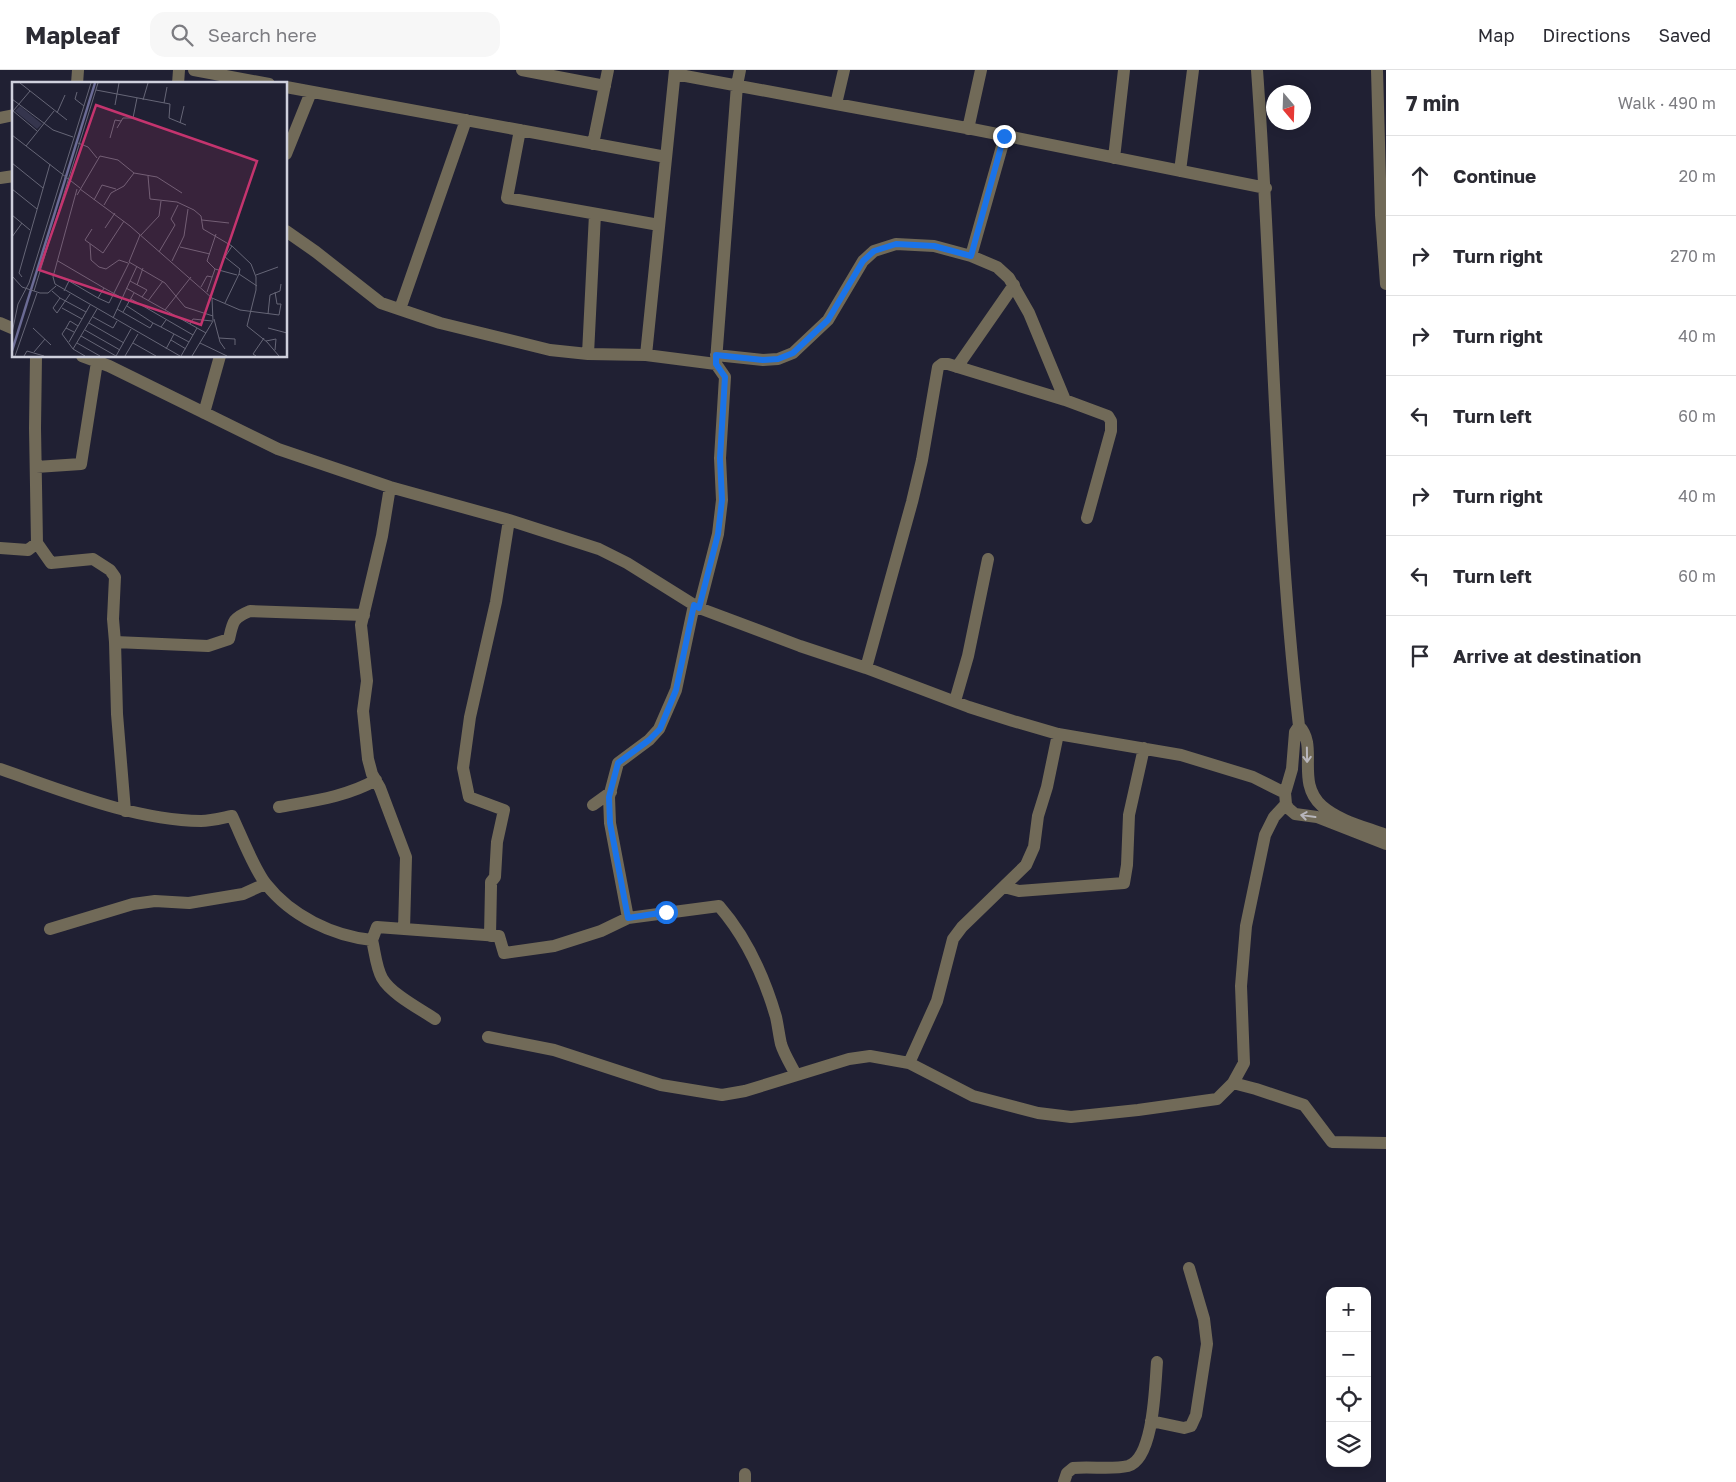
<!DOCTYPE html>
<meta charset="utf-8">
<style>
body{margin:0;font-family:"Golos Text",sans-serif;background:#f7f7f7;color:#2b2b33}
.controls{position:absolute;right:15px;bottom:15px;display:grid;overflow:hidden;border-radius:10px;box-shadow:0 2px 12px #0003}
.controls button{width:45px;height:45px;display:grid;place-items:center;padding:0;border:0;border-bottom:1px solid #e1e1e2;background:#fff;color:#2b2b33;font:25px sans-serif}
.compass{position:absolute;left:1266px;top:15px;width:45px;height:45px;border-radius:50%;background:#fff;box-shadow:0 2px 12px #0003;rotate:161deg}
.stop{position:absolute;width:15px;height:15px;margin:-11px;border:4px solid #1a73e8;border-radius:50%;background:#fff}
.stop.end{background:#1a73e8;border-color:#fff;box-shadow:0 1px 5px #0008}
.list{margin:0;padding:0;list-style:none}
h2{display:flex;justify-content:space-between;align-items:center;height:65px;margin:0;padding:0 20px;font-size:21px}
h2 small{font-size:16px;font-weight:400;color:#7c7c81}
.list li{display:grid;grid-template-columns:32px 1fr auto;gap:15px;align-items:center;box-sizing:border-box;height:80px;padding:0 20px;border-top:1px solid #e1e1e2}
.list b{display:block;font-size:19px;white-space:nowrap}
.list em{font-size:16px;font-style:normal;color:#7c7c81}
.icon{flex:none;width:28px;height:28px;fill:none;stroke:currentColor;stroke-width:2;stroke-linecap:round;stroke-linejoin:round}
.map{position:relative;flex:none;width:1386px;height:1412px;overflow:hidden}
header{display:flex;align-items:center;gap:30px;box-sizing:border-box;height:70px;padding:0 25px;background:#fff;border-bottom:1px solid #e1e1e2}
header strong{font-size:24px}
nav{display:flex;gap:28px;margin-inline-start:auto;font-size:18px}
.search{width:350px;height:45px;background:#f7f7f7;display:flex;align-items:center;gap:12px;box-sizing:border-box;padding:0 18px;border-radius:15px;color:#7c7c81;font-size:19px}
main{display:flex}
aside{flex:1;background:#fff}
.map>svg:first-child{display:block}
</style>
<header>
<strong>Mapleaf</strong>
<div class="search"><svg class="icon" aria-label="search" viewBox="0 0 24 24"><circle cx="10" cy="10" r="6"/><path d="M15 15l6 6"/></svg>Search here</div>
<nav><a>Map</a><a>Directions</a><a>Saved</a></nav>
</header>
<main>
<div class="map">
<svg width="1386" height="1412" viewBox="0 0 1386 1412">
<rect width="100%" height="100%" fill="#202033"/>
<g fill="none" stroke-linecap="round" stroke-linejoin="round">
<path stroke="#716a58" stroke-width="12" d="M194 0 269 14
M522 0 605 16
M844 0 836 34 972 59 1266 118
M1257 0C1273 219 1274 438 1299 656L1295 662 1292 699 1285 723 1286 734 1288 738 1295 744 1317 747 1386 774
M1377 0 1381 145 1386 214
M675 4 836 34
M77 14 78 0
M178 14 179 0
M286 17 666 87
M0 48 14 45
M968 59 981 0
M520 60 507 128 659 155
M593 74 608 0
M286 84 311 22
M1114 88 1124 0
M1180 101 1193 0
M0 108 14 106
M286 161 316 182 381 233 440 253 550 280 588 284 646 285 716 294 725 307 720 388 722 430 718 464 699 538
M971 186 1005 66
M400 239 466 50
M0 253 14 259
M588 284 595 144
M646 285 675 0
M716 285 763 290 778 289 793 283 828 250 863 191 874 181 896 174 934 176 971 186 997 197 1009 208 1029 243 1065 330
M82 286 109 296 278 379 390 417 509 450 599 479 627 493 699 538 800 576 866 598 969 637 1013 651 1058 664 1181 685 1253 707 1285 723
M716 291 737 15 740 0
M957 297 1014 215
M204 343 220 286
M36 397 81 394 97 292
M390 417 382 466 361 555 367 611 363 641 368 689 372 704 380 718 406 787 404 859
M37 473 51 493 93 489 110 500 115 507 113 549 115 572 117 644 125 741
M0 478 28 480 37 473 35 358 36 286
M115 572 208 576 229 569C233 551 233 548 250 541L364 545
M866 598 912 432 922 390 938 297 942 294H948L1065 330 1108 346 1111 351V361L1087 448
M955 631 968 586 988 489
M1299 656C1319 676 1295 712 1322 736 1339 751 1365 757 1386 765
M0 699C64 721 133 750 201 751 211 751 222 748 232 746 241 765 254 799 266 814 291 846 333 866 372 870L377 857 499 866 504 883 554 876 601 861 628 848 719 836C747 868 764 906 776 947 778 956 779 965 781 974 784 984 791 995 796 1005
M593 735 611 722
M279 737C312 731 346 727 376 710
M1004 817 1019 821 1124 813 1127 795 1129 745 1144 678
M628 848 610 753 609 727 618 693 649 670 659 659 676 620 694 535
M50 859 133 834 155 831 189 833 243 824 265 814
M490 866 491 816V812L495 807 497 772 504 740 469 727 463 698 470 647 496 532 509 450
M372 870C375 882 376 897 382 908 391 924 420 939 435 949
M488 967 554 980 661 1015 722 1025 745 1021 849 989 870 986 909 993 937 931 953 869 962 857 1026 795 1034 777 1038 746 1047 717 1058 664
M909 993 973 1026 1038 1043 1071 1047 1138 1040 1217 1029 1233 1013 1244 993 1241 916 1246 856 1265 765 1274 747 1286 734
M1233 1013 1256 1019 1304 1035 1332 1072 1386 1073
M1151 1351 1184 1358 1191 1356 1196 1345 1207 1274 1204 1249 1189 1198
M745 1412V1404
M1064 1412 1067 1403 1073 1398C1091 1396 1111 1400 1128 1396 1154 1389 1155 1315 1157 1292"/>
</g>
<defs><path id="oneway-shaft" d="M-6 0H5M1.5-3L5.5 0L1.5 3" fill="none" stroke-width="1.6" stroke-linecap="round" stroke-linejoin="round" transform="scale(1.25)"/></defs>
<g stroke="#b8b6bc">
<use href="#oneway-shaft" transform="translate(1307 685) rotate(89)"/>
<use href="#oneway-shaft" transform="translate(1308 746) rotate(-172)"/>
</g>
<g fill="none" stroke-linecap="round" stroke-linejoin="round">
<path stroke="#1a73e8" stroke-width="6" d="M666 842 628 848 610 753 609 727 618 693 649 670 660 659 676 620 694 535 699 538 718 464 722 430 720 388 725 307 716 294V285L763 290 778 289 793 283 828 250 863 191 874 181 896 174 934 176 971 186 1004 66"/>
</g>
<g transform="translate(12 12)">
<rect width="275" height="275" fill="#202033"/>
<path d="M8 24 30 42 25 47 3 29Z" fill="#35354d"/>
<path fill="none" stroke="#6b6b95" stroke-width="2.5" d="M0 269 83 1"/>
<path fill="none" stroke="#667" stroke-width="1" d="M8 1 55 38M84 8 158 22 157 36 174 43M65 10 63 17 72 24M0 17 41 48 61 55M131 18 136 1M152 21 155 5M103 23 107 1M0 28 25 49M1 29 18 9M45 31 53 13M168 41 172 24M105 46 111 36H121L125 16M0 53 68 106M98 56 103 38 109 39M66 61 76 65 85 76M14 64 42 29M0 81 31 106M136 94 138 117 165 120 182 128 189 134 191 147 220 164M0 107 25 127M65 107 41 195 43 202 168 274M68 107 118 144 200 216 228 228 267 233 269 222H265L263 210M65 113 88 74 106 78 122 91M82 118 90 103 104 107M92 123 99 111 112 104 122 91 145 95 170 111M0 133 18 148M190 138 217 141M93 146 103 131M80 147 73 158 91 171 112 139M128 153 117 180 153 201 173 225 201 234M129 153 147 134 149 119M0 155 10 141M78 162 79 178 87 185 94 187 107 178 116 181M168 165 198 172M147 170 163 143 159 137 166 123M46 179 92 206 86 216 57 199 52 209M160 179 172 154 176 127M203 187 195 179 204 152M227 192 228 187 213 175 220 164 239 182 244 195V208L235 244 255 260 267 274M244 193 266 185M0 194 10 205 28 211H36L44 204M10 195 7 191 38 82M118 199 135 208 130 215M125 203 131 186M189 205 195 194 200 195M92 206 110 216M114 206 194 251M22 209 86 1M40 209 48 216 41 226 45 231 58 212M195 210 203 187 225 193M48 216 74 230M86 216 97 221 117 181M119 217 181 253M136 219 151 199M213 221 227 192 245 204M115 224 141 241M50 226 70 237M105 227 138 246 141 241 149 245 154 238M153 228 179 195M111 230 122 211M256 232 258 213 268 209 269 202M81 235 101 246 105 239M101 236 125 184M202 237 208 260 213 267M77 241 112 261M178 242 181 237 200 239M149 245 177 260M21 246 39 263M54 246 50 252 61 267 73 274M256 246 275 251M73 248 108 268M62 250 54 246 58 239 66 244M0 251 6 222 17 201 79 1M69 254 104 274M207 256 223 257V263M159 258 174 267M254 259 264 257 263 268M57 260 78 223M65 261 88 274M121 261 144 274M188 261 215 274M61 267 85 227M154 267 162 252M22 270 33 257M3 274 25 211M12 274 15 269 32 274M104 274 119 247M113 274 126 252M169 274 185 246M180 274 201 239 200 216M244 274 241 272 252 256"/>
<path fill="#c4346e" fill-opacity="0.15" stroke="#c4346e" stroke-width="2.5" d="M84 23 245 79 189 243 27 188Z"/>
<rect width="275" height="275" fill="none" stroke="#cfd0dd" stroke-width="2.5"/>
</g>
</svg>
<div class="controls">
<button>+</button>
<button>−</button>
<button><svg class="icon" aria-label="locate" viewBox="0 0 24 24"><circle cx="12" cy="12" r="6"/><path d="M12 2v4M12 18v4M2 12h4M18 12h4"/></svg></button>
<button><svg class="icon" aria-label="layers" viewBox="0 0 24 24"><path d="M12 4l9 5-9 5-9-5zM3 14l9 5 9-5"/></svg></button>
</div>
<svg class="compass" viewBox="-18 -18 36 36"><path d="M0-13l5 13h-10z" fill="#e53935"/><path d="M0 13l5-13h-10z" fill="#7c7c81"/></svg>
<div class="stop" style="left:666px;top:842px"></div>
<div class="stop end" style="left:1004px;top:66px"></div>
</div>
<aside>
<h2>7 min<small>Walk · 490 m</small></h2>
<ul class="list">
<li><svg class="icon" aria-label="ahead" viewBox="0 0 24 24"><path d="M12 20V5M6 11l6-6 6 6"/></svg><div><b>Continue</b></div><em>20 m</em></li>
<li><svg class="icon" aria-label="right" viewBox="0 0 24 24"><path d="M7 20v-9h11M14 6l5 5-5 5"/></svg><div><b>Turn right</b></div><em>270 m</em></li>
<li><svg class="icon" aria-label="right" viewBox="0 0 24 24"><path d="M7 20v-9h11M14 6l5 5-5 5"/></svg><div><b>Turn right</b></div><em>40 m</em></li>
<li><svg class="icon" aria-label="left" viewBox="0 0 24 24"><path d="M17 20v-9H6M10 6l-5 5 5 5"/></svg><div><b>Turn left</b></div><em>60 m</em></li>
<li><svg class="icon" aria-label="right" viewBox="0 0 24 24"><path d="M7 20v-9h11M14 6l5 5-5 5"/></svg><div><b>Turn right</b></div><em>40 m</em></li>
<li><svg class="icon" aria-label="left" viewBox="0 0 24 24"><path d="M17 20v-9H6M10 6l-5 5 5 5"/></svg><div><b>Turn left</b></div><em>60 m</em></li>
<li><svg class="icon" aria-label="arrive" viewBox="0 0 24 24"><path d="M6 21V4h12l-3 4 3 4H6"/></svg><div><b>Arrive at destination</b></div></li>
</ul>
</aside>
</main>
